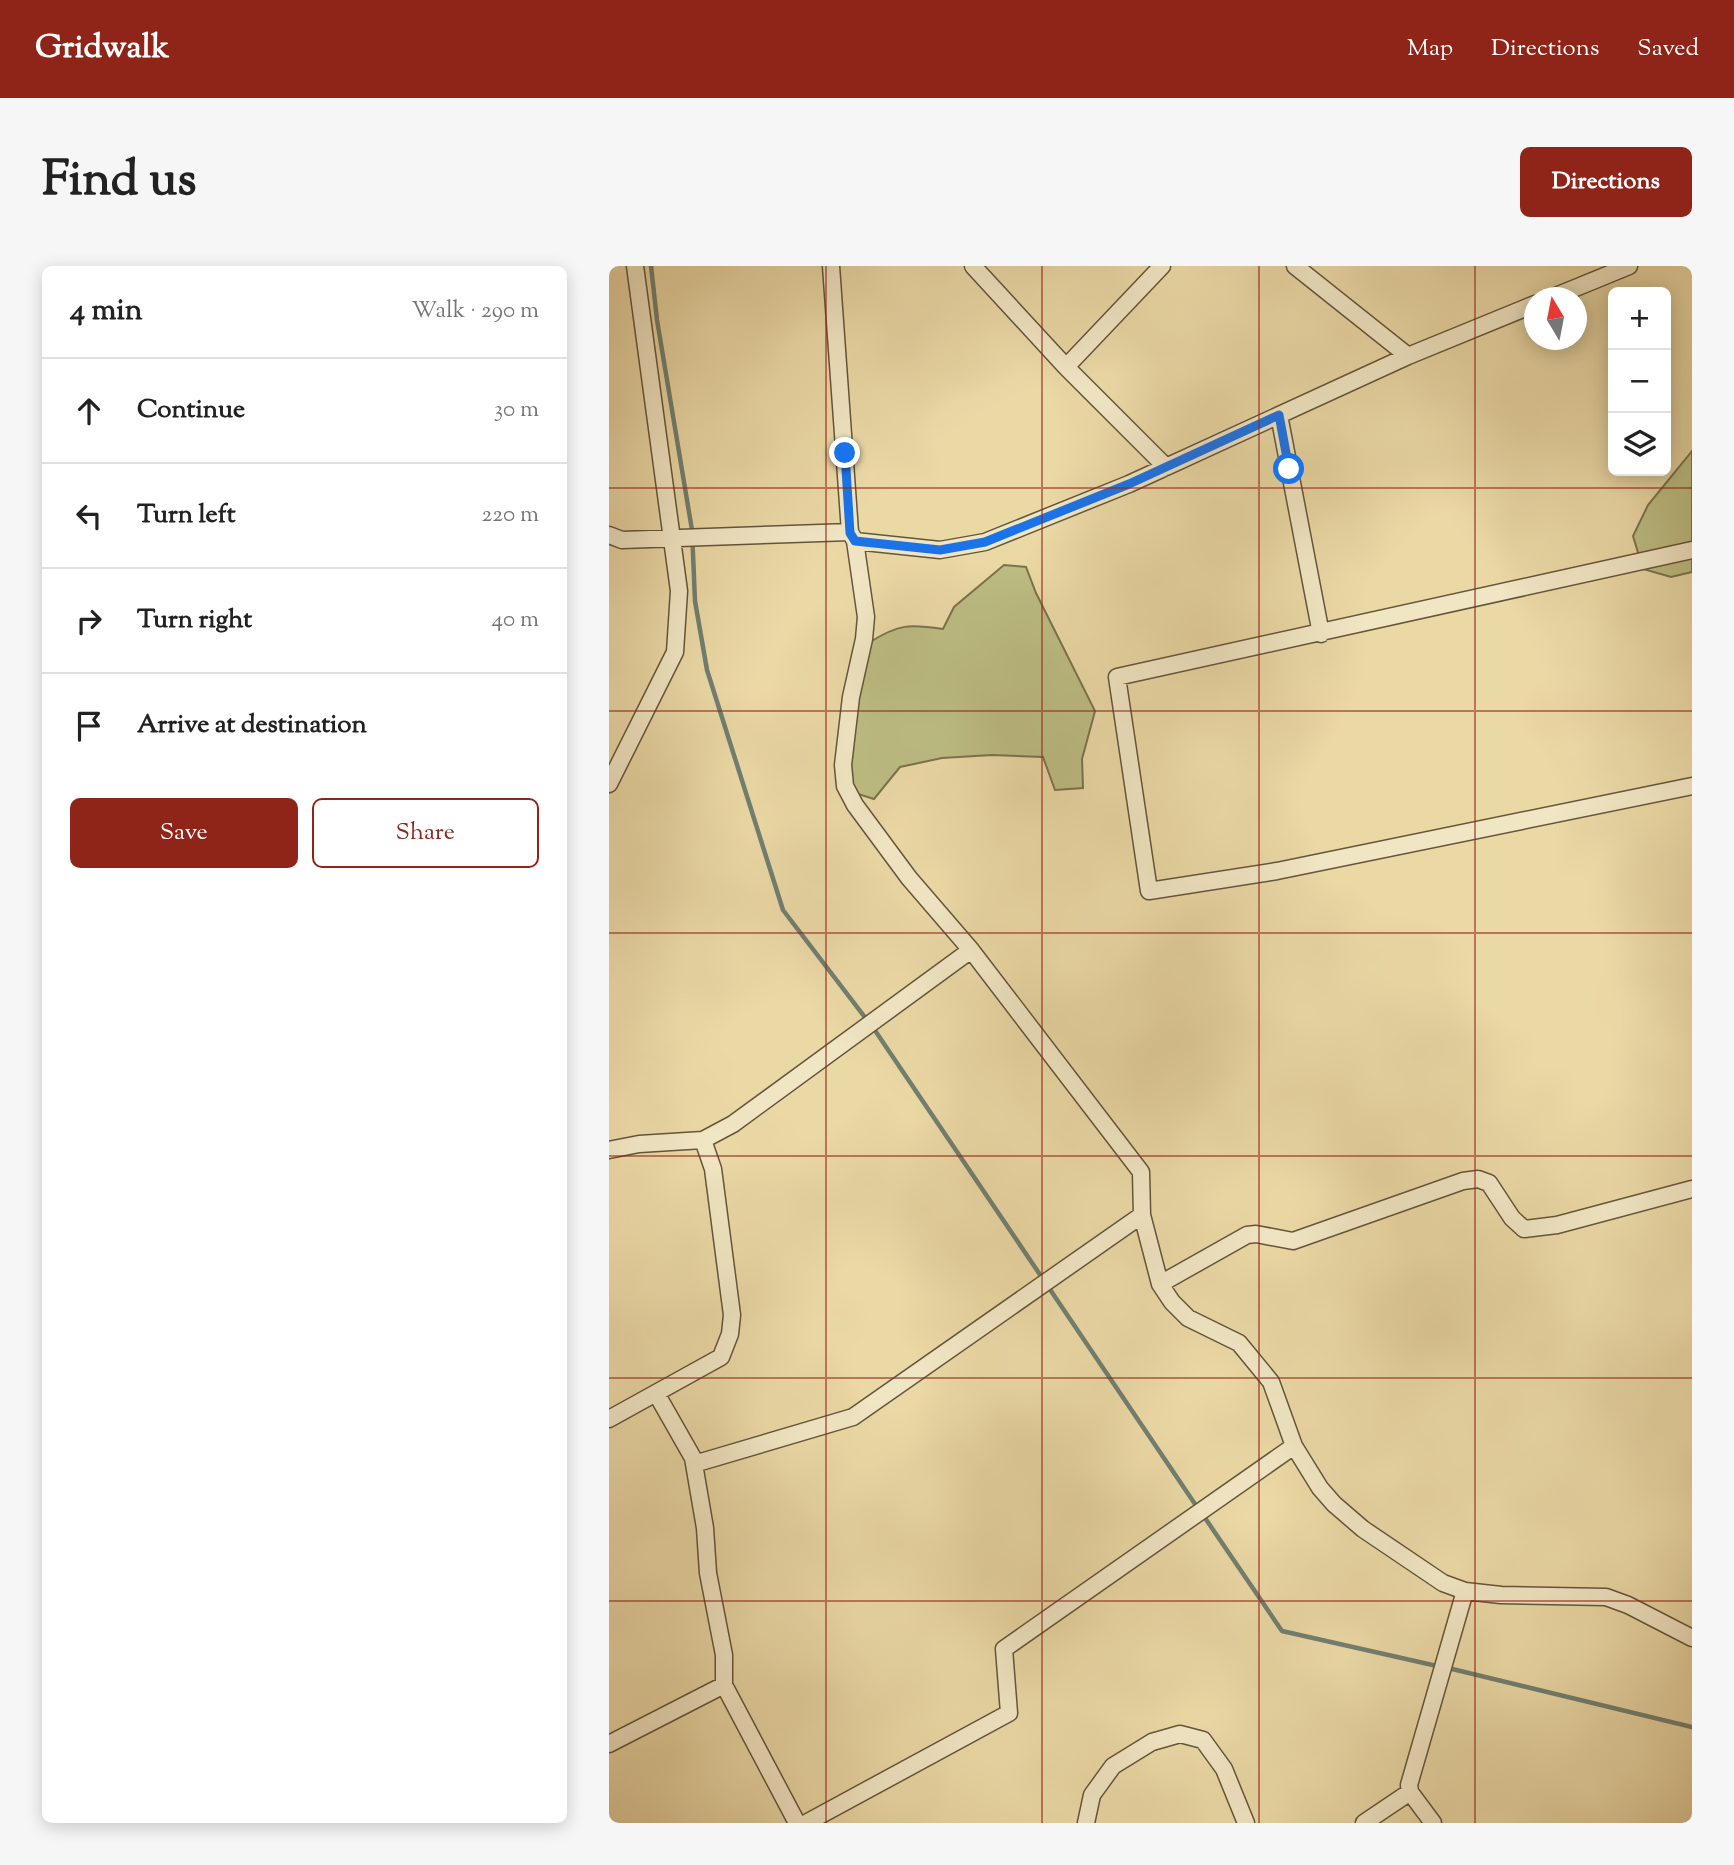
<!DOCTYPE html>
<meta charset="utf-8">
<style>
body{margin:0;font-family:"Sorts Mill Goudy",serif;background:#f6f6f6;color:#222}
.controls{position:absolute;right:21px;top:21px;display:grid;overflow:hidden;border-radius:10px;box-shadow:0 4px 18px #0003}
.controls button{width:63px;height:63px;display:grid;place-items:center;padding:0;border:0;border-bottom:2px solid #e0e0e0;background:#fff;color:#222;font:35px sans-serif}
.compass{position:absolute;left:915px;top:21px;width:63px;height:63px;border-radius:50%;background:#fff;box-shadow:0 4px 18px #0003;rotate:350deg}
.stop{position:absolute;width:21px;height:21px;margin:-16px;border:5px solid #1a73e8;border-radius:50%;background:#fff}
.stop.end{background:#1a73e8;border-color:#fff;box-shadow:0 2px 7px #0008}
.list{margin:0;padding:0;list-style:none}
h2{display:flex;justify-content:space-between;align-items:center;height:91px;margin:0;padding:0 28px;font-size:30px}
h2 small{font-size:23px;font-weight:400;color:#767676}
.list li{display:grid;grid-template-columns:46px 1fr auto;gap:21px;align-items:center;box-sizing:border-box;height:105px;padding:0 28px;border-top:2px solid #e0e0e0}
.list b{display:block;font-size:26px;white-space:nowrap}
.list em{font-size:23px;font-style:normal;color:#767676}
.actions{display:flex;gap:14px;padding:21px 28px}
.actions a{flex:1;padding:16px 0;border:2px solid #8f2418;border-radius:10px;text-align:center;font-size:24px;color:#8f2418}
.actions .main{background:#8f2418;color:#fff}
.icon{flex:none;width:38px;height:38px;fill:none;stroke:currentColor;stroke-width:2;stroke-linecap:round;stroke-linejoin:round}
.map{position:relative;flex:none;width:1083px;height:1557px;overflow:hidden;border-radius:10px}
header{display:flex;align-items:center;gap:42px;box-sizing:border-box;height:98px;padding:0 35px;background:#8f2418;color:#fff}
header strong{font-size:33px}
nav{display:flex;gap:38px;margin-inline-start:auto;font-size:24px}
.intro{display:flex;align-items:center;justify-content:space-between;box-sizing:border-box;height:168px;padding:0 42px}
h1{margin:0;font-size:49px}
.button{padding:18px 32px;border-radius:10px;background:#8f2418;color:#fff;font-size:24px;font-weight:700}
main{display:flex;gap:42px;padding:0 42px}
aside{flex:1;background:#fff;border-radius:10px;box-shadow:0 4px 18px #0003}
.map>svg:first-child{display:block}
</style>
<header>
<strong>Gridwalk</strong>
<nav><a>Map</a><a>Directions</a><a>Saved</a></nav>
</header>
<div class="intro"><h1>Find us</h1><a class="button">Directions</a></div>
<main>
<aside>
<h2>4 min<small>Walk · 290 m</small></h2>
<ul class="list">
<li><svg class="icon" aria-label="ahead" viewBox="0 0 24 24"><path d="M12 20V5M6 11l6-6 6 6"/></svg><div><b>Continue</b></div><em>30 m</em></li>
<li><svg class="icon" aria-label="left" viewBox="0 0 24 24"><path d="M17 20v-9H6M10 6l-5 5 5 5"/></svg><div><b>Turn left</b></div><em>220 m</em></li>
<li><svg class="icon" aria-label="right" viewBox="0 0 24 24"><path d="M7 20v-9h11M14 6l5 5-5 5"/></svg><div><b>Turn right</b></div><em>40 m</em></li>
<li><svg class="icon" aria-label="arrive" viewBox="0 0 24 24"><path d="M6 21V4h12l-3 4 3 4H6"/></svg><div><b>Arrive at destination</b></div></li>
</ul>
<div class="actions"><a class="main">Save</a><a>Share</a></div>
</aside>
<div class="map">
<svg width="1083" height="1557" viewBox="0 0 1083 1557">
<rect width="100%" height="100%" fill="#ead8a5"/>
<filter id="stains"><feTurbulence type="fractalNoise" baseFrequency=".00286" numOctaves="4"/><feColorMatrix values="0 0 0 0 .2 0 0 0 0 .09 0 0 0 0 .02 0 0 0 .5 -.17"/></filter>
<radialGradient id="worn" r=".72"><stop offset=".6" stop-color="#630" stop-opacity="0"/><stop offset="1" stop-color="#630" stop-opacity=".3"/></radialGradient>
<path fill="#bcbd83" stroke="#7a734e" stroke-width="2" d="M1083 185V306L1062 311 1034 303 1024 270 1039 239Z
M395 299 417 301 427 327 486 445 473 493 474 522 446 524 434 491 383 489 333 492 291 501 265 533 249 528 240 514 247 429 261 376C290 358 300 358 334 363L345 341Z"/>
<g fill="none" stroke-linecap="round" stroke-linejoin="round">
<path stroke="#717f70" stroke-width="4.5" d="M42 0 48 54 83 264 86 335 98 404 174 644 258 754
M265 763 588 1241
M594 1249 673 1365 828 1400
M839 1402 1083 1461"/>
<defs>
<path id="minor" d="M222 0 241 266 246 275 257 351 255 373 242 431 234 499 236 520 246 539 300 612 362 684 532 906 533 949 551 1018 563 1036 579 1052 630 1077 662 1116 685 1180 711 1222 725 1238 754 1263 834 1317 856 1325 892 1329 997 1331 1019 1339 1083 1372
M364 0 457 101 557 201
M686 0 799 90
M942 32 1020 0
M457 101 553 0
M670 149 712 368
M0 269 13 274 241 266
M246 275 331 284 376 276 520 218 799 90 926 38
M1083 284 508 411 540 625 668 605 1083 520
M0 518 66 386 70 325 26 0
M0 884 30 878 94 874 124 858 362 684
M551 1018 638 969 647 968 684 975 854 915 869 913 880 917 903 952 915 963 948 959 1083 923
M47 1127 84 1192 96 1262 99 1307 115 1389V1419L188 1557
M0 1153 112 1091 121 1068 123 1049 104 903 94 874
M85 1198 244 1151 533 949
M0 1478 115 1419
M197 1557 400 1447 395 1383 685 1180
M477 1557 483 1529 504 1500 543 1476 571 1468 594 1474 615 1503 637 1557
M755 1557 801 1526
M824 1557 801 1526 800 1519 856 1325"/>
</defs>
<use href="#minor" stroke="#64553b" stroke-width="19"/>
<use href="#minor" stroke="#f1e6c4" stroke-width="16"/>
</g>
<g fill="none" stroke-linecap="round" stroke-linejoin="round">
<path stroke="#1a73e8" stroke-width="9" d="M236 187 241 267 246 275 331 284 376 276 520 218 670 149 680 203"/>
</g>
<path fill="none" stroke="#8f2418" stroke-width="2" stroke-opacity="0.55" d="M217 0V1557M433 0V1557M650 0V1557M866 0V1557M0 222H1083M0 445H1083M0 667H1083M0 890H1083M0 1112H1083M0 1335H1083"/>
<rect width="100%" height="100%" filter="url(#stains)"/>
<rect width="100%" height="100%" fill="url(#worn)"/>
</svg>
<div class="controls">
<button>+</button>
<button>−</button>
<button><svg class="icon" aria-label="layers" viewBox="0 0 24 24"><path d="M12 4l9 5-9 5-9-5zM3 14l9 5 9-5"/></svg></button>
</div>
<svg class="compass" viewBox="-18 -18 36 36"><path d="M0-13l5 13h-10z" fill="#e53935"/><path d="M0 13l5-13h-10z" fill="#767676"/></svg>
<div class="stop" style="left:680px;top:203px"></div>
<div class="stop end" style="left:236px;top:187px"></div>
</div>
</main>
